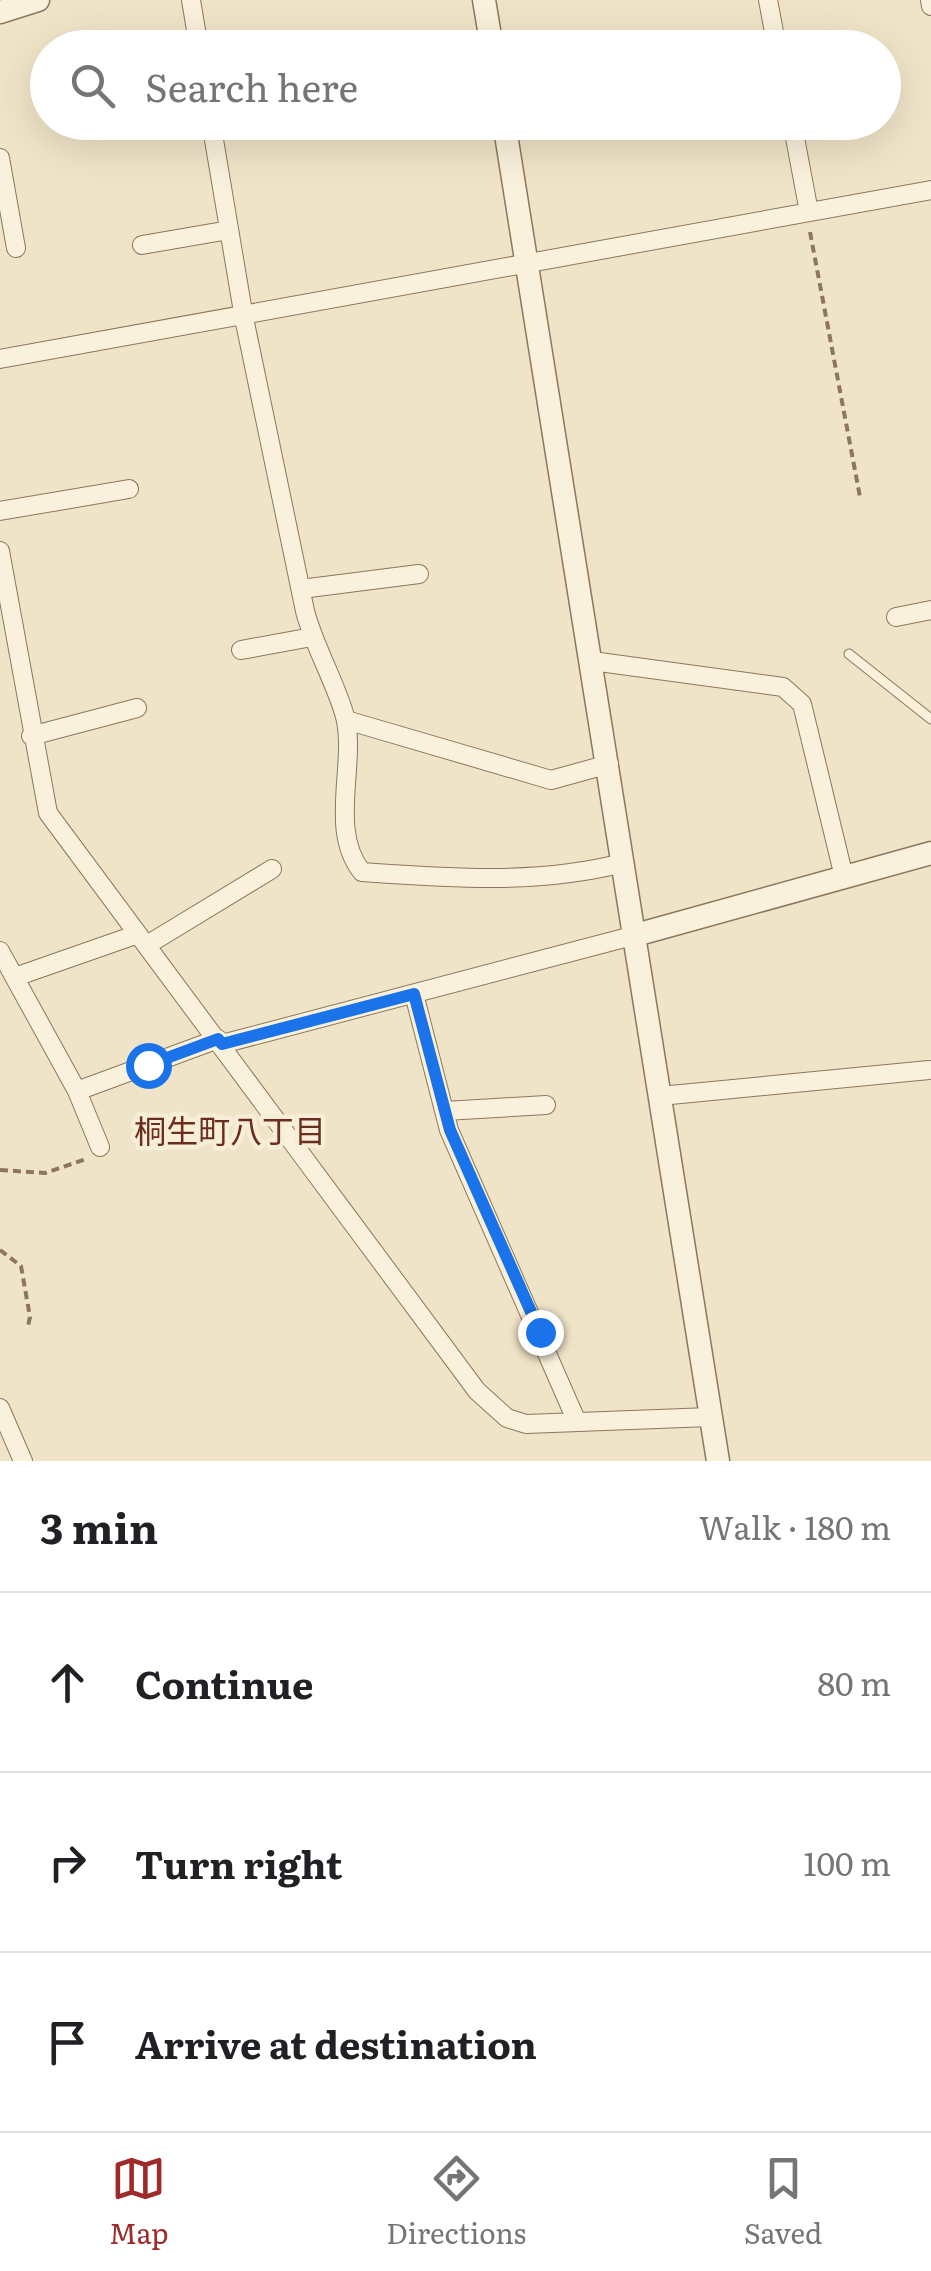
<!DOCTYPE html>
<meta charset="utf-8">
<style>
body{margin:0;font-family:Literata,"Noto Sans JP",serif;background:#f2f2f2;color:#202124}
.stop{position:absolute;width:30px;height:30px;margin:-22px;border:8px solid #1a73e8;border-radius:50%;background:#fff}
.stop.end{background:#1a73e8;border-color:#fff;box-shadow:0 2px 10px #0008}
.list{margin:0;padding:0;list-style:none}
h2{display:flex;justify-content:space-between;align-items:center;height:130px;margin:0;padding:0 40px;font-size:42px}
h2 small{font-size:32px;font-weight:400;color:#757577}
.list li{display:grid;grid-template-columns:65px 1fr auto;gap:30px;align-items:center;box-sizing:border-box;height:180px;padding:0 40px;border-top:2px solid #e0e0e0}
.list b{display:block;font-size:38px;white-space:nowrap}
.list em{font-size:32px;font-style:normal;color:#757577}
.icon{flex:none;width:55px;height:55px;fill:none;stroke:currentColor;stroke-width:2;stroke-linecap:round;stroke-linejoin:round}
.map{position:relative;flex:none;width:931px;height:1461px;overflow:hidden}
.search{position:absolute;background:#fff;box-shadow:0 10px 40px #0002;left:30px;right:30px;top:30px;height:110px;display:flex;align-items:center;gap:25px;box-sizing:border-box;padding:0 35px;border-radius:55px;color:#757577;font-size:38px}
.sheet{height:670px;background:#fff}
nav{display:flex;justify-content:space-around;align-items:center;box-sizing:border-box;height:140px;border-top:2px solid #e0e0e0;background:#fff;font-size:28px;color:#757577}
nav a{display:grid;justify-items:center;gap:5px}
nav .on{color:#9e2a2b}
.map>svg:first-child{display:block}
</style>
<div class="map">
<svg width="931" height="1461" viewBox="0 0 931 1461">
<rect width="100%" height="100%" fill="#f0e4c8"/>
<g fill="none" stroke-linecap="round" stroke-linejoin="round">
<defs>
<path id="service" d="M849 654 931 719"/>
<path id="minor" d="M191 0 199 48
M768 0 777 48
M930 0 931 6
M211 122 244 318 305 611C314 647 340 691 346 721 355 769 329 831 362 872 450 878 536 885 623 863
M792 122 809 212
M0 158 16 248
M142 245 229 230
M0 359 931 190
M0 511 129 489
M0 551 48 813 477 1391 507 1418 526 1424 710 1417
M301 589 419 574
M896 617 931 610
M241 650 312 637
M592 661 783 687 802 704 844 877
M346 720 551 780 609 764
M31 736 137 708
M147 945 272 869
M0 951 77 1091 218 1039
M15 977 138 934
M414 994 449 1130 577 1422
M222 1044 632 936
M77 1091 100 1147
M660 1096 929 1070
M445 1111 546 1105
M0 1408 23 1461"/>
<path id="tertiary" d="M484 0 492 48
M0 12 38 0
M504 122 718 1461
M632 936 931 853"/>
</defs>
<use href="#service" stroke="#8d765c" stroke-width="11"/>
<use href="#minor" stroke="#8d765c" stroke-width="20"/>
<use href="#tertiary" stroke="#8d765c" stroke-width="25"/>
<path stroke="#8d765c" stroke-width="4" stroke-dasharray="8 5" stroke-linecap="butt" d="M810 232 860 497
M0 1170 45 1173 86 1159
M0 1250 21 1266 30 1317 28 1326"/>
<use href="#service" stroke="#faf1dc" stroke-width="9"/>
<use href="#minor" stroke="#faf1dc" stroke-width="18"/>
<use href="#tertiary" stroke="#faf1dc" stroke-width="22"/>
</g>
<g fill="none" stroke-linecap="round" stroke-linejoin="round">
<path stroke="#1a73e8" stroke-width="12" d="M148 1065 218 1039 222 1044 414 994 450 1130 540 1332"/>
</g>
<g text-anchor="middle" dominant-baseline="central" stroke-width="9" stroke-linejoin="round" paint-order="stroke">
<g font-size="32" fill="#6b2e1e" stroke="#f7eed8">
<text x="230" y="1129">桐生町八丁目</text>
</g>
</g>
</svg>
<div class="stop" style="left:148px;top:1065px"></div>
<div class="stop end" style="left:540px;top:1332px"></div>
<div class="search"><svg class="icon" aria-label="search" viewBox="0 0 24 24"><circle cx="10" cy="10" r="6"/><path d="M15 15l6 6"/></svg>Search here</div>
</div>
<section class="sheet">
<h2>3 min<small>Walk · 180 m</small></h2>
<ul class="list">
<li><svg class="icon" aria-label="ahead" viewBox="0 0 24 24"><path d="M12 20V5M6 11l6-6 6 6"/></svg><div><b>Continue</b></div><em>80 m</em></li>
<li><svg class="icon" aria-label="right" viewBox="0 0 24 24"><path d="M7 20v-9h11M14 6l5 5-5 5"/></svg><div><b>Turn right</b></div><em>100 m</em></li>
<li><svg class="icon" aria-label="arrive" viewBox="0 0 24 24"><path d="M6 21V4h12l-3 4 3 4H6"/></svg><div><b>Arrive at destination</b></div></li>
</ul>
</section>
<nav>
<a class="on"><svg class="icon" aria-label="map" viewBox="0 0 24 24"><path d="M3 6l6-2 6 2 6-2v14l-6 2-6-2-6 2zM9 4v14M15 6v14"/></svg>Map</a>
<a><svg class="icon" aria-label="directions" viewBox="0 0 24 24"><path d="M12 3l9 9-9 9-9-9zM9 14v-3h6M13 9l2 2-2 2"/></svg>Directions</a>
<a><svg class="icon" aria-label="saved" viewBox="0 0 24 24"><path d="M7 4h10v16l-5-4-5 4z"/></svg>Saved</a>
</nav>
